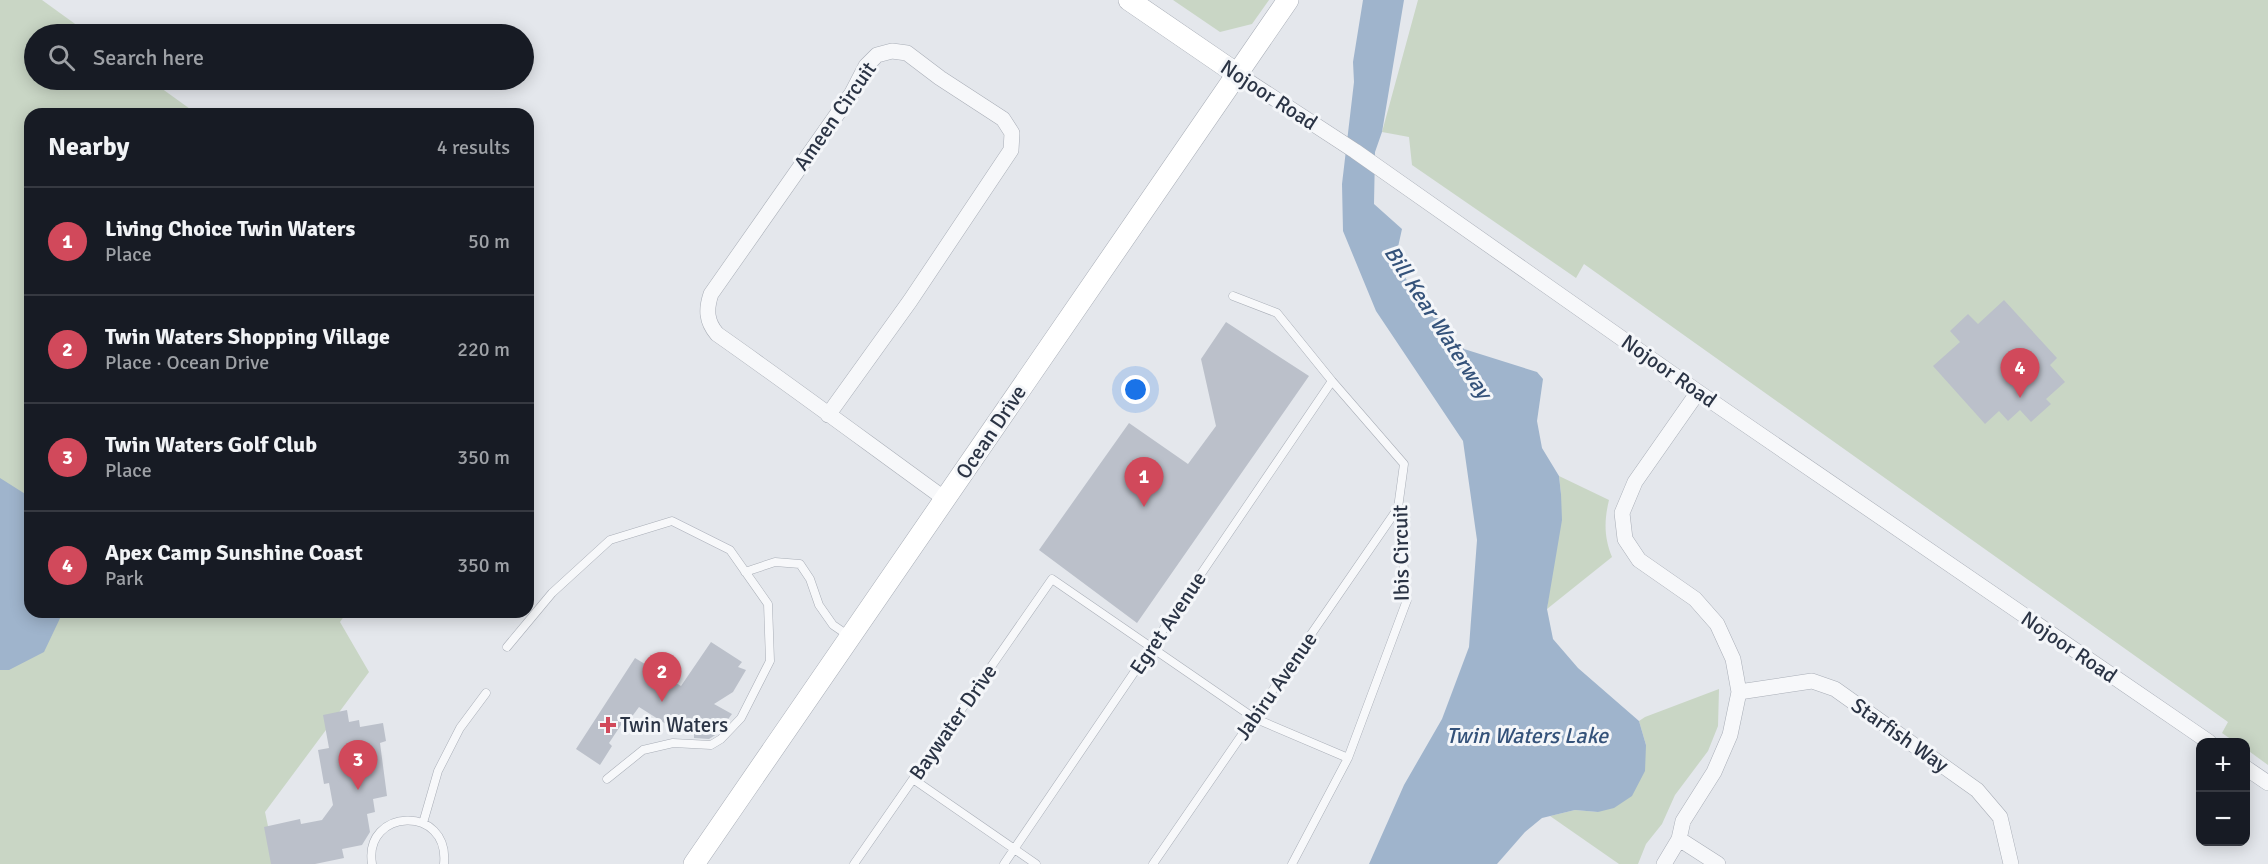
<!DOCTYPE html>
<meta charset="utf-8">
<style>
body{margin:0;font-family:Signika,sans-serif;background:#20242c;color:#f1f3f6}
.controls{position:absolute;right:18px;bottom:18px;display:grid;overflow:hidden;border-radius:12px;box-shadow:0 3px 15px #0003}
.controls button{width:54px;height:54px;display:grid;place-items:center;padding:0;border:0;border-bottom:2px solid #363941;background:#171b24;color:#f1f3f6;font:30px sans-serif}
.you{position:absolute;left:1136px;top:390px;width:21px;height:21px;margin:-15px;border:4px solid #fff;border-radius:50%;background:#1a73e8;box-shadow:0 0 0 9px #1a73e833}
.badge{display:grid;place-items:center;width:39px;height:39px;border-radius:50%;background:#d1495b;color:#fff;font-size:20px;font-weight:700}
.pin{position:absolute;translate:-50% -50px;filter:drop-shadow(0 2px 3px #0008)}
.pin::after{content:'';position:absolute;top:32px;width:21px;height:18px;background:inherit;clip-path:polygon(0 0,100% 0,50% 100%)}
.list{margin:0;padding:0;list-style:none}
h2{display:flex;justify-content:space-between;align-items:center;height:78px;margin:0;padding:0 24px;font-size:26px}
h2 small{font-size:20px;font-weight:400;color:#9ea1a6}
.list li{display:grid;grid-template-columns:39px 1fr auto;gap:18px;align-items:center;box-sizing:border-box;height:108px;padding:0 24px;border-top:2px solid #363941}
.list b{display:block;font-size:22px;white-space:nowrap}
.list p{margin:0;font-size:20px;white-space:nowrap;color:#9ea1a6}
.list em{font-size:20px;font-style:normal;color:#9ea1a6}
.icon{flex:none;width:33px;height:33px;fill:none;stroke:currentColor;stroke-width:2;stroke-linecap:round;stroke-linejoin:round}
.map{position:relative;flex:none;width:2268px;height:864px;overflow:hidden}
.search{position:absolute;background:#171b24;box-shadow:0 3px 15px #0003;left:24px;top:24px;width:510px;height:66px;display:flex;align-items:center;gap:15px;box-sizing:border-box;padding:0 21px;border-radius:33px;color:#9ea1a6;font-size:22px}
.panel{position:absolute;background:#171b24;box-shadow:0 3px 15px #0003;left:24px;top:108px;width:510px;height:510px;border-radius:18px}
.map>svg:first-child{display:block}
</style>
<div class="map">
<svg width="2268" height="864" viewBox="0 0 2268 864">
<rect width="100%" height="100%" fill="#e4e7ec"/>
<path fill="#c9d6c5" d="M0 0H42L89 34H34V80H150L197 114H30V612H347L340 622 369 672 265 812 276 864H0Z
M1173 0H1269L1252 24 1220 32Z
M1418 0H2268V765L2246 749V742H2235L2222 733 2228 722 1584 264 1576 278 1412 165 1409 137 1382 132Z
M1559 476 1609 500C1604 521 1604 537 1612 557L1547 609 1561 494Z
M1719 689 1718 726 1708 751 1675 795 1662 824 1646 844 1638 864H1619L1550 816 1575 810 1598 812 1646 745 1639 721 1645 717Z"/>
<path fill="#9fb4cc" d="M1363 0H1404L1382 132 1375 152 1374 204 1402 229 1396 256 1406 279 1464 349 1537 372 1543 379 1537 421 1542 448 1559 476 1561 494 1562 520 1547 609 1553 639 1578 668 1639 721 1646 745 1645 771 1632 796 1614 808 1598 812 1575 810 1542 818 1525 832 1497 864H1369L1404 785 1442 719 1469 647 1477 540 1463 441 1376 311 1343 231 1342 184 1354 82 1353 62Z
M0 478 30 497V612H63L44 652 9 670H0Z"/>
<path fill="#bbc0ca" d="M2004 300 2057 358 2050 365 2065 382 2046 399 2051 404 2031 422 2020 410 2008 421 1999 411 1985 424 1933 366 1960 342 1950 331 1968 314 1978 324Z
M1226 322 1309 376 1137 623 1039 550 1129 423 1188 464 1216 426 1201 359Z
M711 642 742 662 738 667 746 670 733 692 714 704 732 714 717 734 709 739 694 738V726L674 714 666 724 639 707 625 726 621 725 609 743 612 746 600 765 576 749 635 658 681 686Z
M347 710 349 722 359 720 360 727 383 723 386 741 380 743 387 796 373 799 375 812 367 814 370 832 362 845 342 849 344 858 315 864H271L264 827 300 819 301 824 322 820 333 805 329 783 324 784 318 750 329 748 323 715Z"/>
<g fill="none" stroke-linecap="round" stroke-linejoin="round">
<defs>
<path id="lane" d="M1233 296 1277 313 1332 381 1404 464 1398 508 1407 600 1348 758 1292 864
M745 572 775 562 800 564 810 579 819 605 833 625 849 636
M507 647 552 593 610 540 672 521 730 550 768 604 770 661 741 718 721 739 711 745 673 743 643 750 607 779
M913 779 1036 864
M423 823 438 771 460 728 486 693
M372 864C363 808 450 804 444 864
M854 864 1052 579 1254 718 1348 758
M1004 864 1332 381
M1153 864 1398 508"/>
<path id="street" d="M1237 74 1355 151 1698 392 2209 742
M828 415 910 301 1011 150 1012 133 1003 119 940 78 907 53 892 51 877 55 866 66 852 93 711 294C706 309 706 321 717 334 794 388 869 444 945 499
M1739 692 1812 681 1835 689 1977 790 2000 817 2011 864
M2246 768 2268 783
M1679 839 1718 864
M1664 864 1679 839 1683 821 1714 772 1730 735 1739 692 1733 659 1717 624 1695 599 1639 560 1625 539 1622 513 1635 482 1698 392"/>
<path id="secondary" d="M1129 0 1237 74
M694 864 1288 0"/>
</defs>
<use href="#lane" stroke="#a9aeb7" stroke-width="9"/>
<use href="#street" stroke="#a9aeb7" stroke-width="16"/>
<use href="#secondary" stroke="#a9aeb7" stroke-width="22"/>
<use href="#lane" stroke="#f7f8fa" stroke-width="8"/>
<use href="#street" stroke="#f7f8fa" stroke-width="15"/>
<use href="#secondary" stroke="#fff" stroke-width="21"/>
</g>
<path fill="#d1495b" stroke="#f4f6f9" stroke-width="2" d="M605 716h6v6h6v6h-6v6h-6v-6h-6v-6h6z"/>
<g text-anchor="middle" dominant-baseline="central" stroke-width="6" stroke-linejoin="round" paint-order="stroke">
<g font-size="21" fill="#2b3445" stroke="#f4f6f9">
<text transform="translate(1269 95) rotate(33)">Nojoor Road</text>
<text transform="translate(835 116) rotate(-55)">Ameen Circuit</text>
<text transform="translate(1669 371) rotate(35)">Nojoor Road</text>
<text transform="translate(991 432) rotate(-56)">Ocean Drive</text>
<text transform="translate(1401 553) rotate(-91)">Ibis Circuit</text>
<text transform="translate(1168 623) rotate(-56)">Egret Avenue</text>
<text transform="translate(2069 647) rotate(34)">Nojoor Road</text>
<text transform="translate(1276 686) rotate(-55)">Jabiru Avenue</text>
<text transform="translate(953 722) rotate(-55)">Baywater Drive</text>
<text transform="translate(1900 735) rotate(35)">Starfish Way</text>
</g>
<g font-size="21" fill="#2b3445" stroke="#f4f6f9" text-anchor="start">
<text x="620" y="725">Twin Waters</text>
</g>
<g font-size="22" font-style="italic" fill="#34527a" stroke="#f4f6f9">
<text transform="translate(1438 322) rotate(57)">Bill Kear Waterway</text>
<text x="1527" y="735">Twin Waters Lake</text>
</g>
</g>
</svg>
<div class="controls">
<button>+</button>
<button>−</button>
</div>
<div class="you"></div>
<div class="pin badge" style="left:1144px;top:507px">1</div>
<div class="pin badge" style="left:662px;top:702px">2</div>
<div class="pin badge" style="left:358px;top:790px">3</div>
<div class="pin badge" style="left:2020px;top:398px">4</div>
<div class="search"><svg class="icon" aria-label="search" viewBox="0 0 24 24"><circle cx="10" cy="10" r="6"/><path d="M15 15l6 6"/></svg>Search here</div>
<section class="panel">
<h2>Nearby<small>4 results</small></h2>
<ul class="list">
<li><span class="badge">1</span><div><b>Living Choice Twin Waters</b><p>Place</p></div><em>50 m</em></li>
<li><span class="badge">2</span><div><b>Twin Waters Shopping Village</b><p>Place · Ocean Drive</p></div><em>220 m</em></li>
<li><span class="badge">3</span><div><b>Twin Waters Golf Club</b><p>Place</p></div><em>350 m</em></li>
<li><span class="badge">4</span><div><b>Apex Camp Sunshine Coast</b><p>Park</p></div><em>350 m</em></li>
</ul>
</section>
</div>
